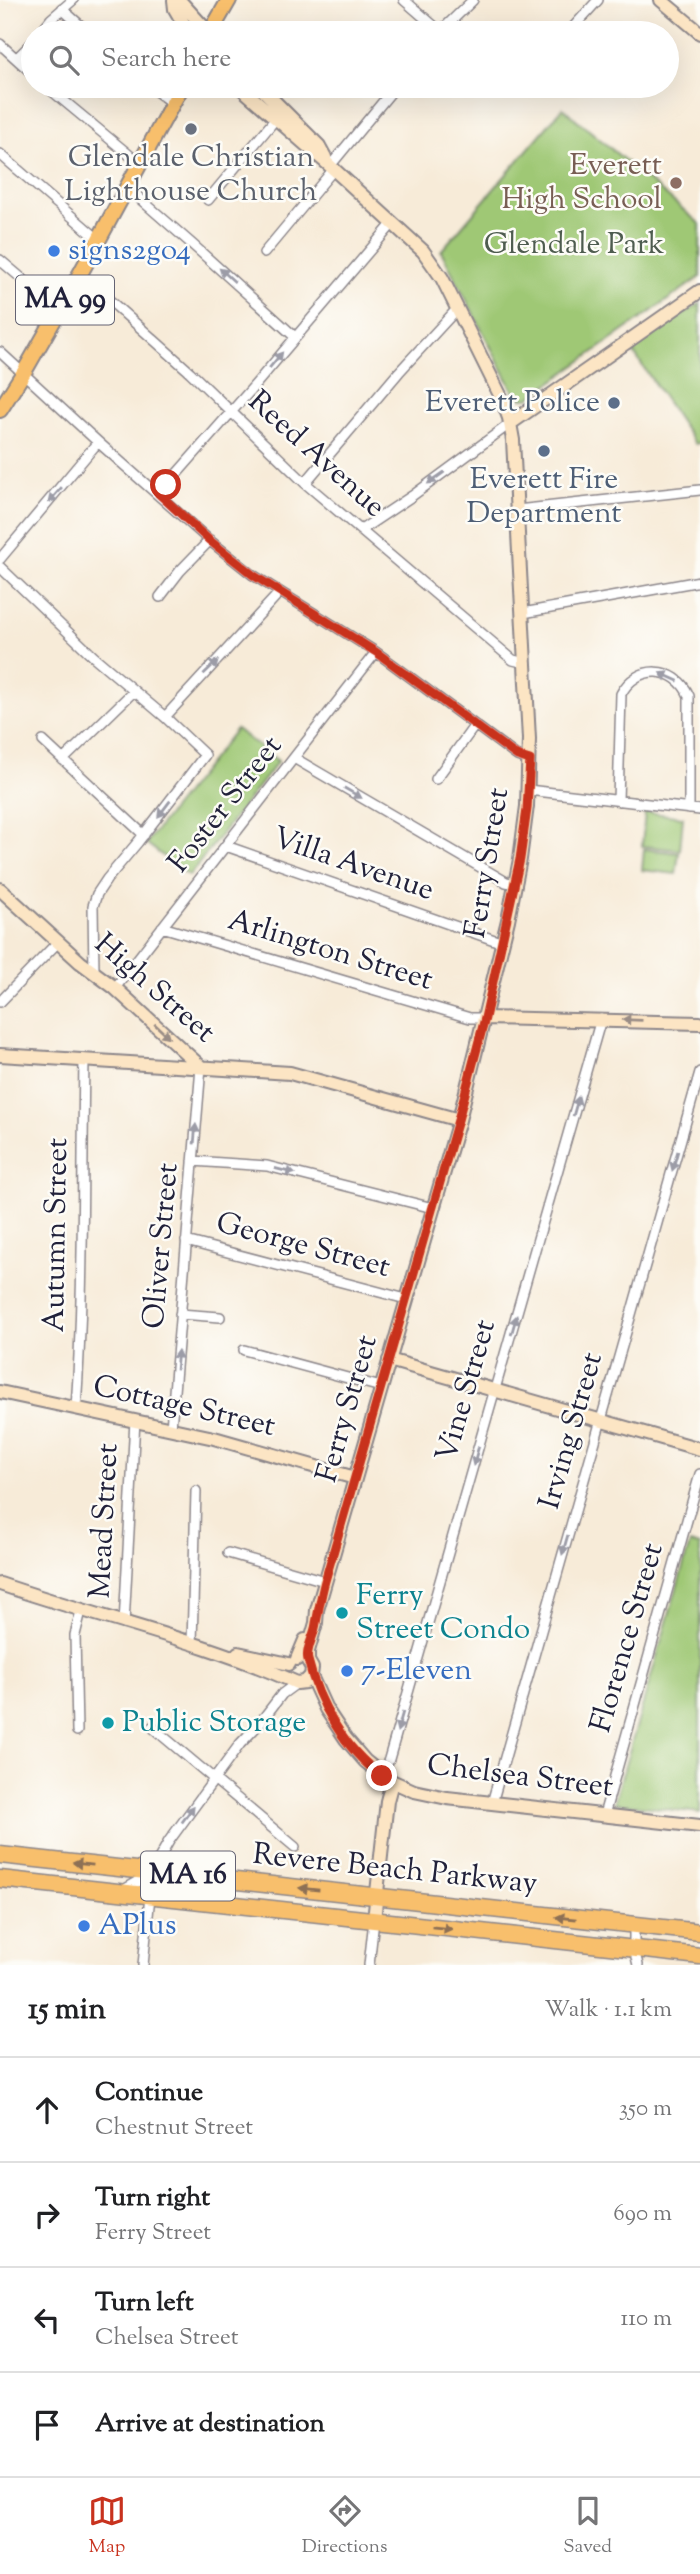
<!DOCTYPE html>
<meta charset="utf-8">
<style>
body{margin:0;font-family:"Sorts Mill Goudy",serif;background:#f6f6f6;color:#202124}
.stop{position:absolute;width:21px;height:21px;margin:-16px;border:5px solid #c8321e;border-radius:50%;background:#fff}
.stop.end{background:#c8321e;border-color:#fff;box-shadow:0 2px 7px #0008}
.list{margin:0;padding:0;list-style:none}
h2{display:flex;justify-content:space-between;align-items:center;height:91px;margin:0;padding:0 28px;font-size:30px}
h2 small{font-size:23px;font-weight:400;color:#757577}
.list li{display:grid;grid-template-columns:46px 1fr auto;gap:21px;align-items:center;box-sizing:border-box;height:105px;padding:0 28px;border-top:2px solid #e0e0e0}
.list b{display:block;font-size:26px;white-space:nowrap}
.list p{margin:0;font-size:23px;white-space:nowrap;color:#757577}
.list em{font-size:23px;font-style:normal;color:#757577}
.icon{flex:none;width:38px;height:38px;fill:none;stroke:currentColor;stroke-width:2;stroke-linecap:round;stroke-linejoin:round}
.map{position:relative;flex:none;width:700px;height:1965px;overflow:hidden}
.search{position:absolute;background:#fff;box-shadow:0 7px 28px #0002;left:21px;right:21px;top:21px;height:77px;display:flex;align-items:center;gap:18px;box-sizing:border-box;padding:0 24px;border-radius:38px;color:#757577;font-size:26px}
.sheet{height:511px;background:#fff}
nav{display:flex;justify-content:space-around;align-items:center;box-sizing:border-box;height:98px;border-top:2px solid #e0e0e0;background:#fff;font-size:19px;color:#757577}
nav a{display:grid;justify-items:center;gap:4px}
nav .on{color:#c8321e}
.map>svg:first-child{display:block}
</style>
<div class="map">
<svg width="700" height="1965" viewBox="0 0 700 1965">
<rect width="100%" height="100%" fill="#fdfcf7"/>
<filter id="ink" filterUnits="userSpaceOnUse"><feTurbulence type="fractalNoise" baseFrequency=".0143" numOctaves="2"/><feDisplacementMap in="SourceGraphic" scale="14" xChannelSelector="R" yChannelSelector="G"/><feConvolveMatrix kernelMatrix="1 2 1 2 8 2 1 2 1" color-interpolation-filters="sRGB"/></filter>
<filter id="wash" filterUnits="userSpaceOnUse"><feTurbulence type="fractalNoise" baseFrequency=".00686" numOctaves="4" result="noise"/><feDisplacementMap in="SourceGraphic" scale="28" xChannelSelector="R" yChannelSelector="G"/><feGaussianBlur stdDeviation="1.57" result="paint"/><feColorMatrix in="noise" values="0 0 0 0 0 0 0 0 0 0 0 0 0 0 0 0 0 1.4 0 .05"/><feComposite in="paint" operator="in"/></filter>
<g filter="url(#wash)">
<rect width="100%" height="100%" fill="#f7ebd8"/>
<path fill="#9fc875" stroke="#607558" stroke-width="2" d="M563 108 700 224V277L529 398H521L514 392 441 251Z
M700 303V443L695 444 632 350Z
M236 729 278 761 189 876 146 843Z
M645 812 683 817 680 850 642 846Z
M644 849 679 853 676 874 642 870Z
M690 1543 700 1546V1813L614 1803Z"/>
</g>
<g filter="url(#ink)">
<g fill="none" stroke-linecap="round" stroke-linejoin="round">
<defs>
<path id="street" d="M404 0 442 33
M62 9 89 33
M40 33 51 19 73 0
M439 33 473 0
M568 33 598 0
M0 44 33 74
M17 58 33 42
M46 86 139 163
M149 86 172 103
M510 86 513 89 517 86
M0 154 99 240
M330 166 396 86
M125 189 138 197 193 245 295 337
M208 200 278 116
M264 253 334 169
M0 260 59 310
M80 274 190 372 305 483 513 660 526 663
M0 352 98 442 209 540 253 575 376 652 517 756 529 760
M305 483 399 372 457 309
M159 494 255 385 393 223
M517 510 700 490
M361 530 412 496 511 423
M0 559 98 442
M0 567 94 657 165 717 205 755 138 842 107 879 97 894 93 906 94 972
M160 597 180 571 210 540
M523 613 700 581
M165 717 279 593
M43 741 144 835
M294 758 506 882 516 884
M63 760 134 691
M436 779 475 725
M528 790 700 810
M618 801 621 694C636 664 676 665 689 696V809
M226 846 503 943
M162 927 470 1018H485
M115 988 376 652
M0 1002 59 941
M193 1161 267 1166 433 1208
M186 1241 406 1299
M180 1314 220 1317
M244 1350 381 1387
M76 1408C84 1293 82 1177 84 1062
M171 1428 201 1067
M228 1553 325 1581
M124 1624 135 1420
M192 1644 196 1491
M152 1727 295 1847
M77 1731 75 1635 81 1611
M382 1776 389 1759 601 1019
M492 1803 700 1072
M604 1815 700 1474
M120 1892 150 1875 169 1841 240 1744 259 1724 282 1694 297 1683
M634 1925V1949L638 1965
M143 1965 150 1896
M369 1965 374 1920"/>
<path id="secondary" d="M174 0 175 9 189 33
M179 0 209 33
M661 0 700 33
M239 86 328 164 423 251 442 278 502 399 509 418 513 440 529 739 527 806 520 859 508 920 459 1120 317 1610 316 1623 308 1651V1661L312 1668 311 1676 326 1709 346 1739 365 1761 387 1779 414 1791 447 1798 700 1826
M259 86 319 146 325 157
M511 423 700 291
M0 889 80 962 115 988 201 1067
M485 1018 700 1023
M0 1055 290 1073 459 1120
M389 1360 700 1449
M0 1392 214 1438 355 1478
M0 1584C99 1618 202 1640 297 1683L305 1682 311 1676
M238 1653 289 1664
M297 1659 305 1640
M374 1920 387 1801 392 1782"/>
<path id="primary" d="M210 33 229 0
M0 410 24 372 80 274 182 86"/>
<path id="highway" d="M0 1855 700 1932
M0 1879 700 1956"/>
</defs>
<use href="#street" stroke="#8c868a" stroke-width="12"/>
<use href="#secondary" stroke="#8c868a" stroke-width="16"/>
<use href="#primary" stroke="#8c868a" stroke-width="18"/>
<use href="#highway" stroke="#8c868a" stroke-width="19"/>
<use href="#street" stroke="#fff" stroke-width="9"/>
<use href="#secondary" stroke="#fce5c4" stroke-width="12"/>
<use href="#primary" stroke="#f8bf6c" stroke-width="14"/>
<use href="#highway" stroke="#f8bf6c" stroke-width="16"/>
</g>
<defs><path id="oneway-solid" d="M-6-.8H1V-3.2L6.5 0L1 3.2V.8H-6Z" transform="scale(1.75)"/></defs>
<g fill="#9c9ca7">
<use href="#oneway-solid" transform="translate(227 275) rotate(-138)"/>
<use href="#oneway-solid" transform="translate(276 360) rotate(-50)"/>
<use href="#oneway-solid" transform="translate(436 478) rotate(145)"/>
<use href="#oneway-solid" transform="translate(55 495) rotate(131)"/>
<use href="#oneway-solid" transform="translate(211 667) rotate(-44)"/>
<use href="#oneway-solid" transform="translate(669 677) rotate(-156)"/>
<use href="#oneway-solid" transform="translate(353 793) rotate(30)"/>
<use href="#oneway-solid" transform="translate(164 809) rotate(127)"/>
<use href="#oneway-solid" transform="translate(576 1106) rotate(-74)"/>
<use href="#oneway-solid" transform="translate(195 1134) rotate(-85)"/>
<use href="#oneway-solid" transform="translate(675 1161) rotate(106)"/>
<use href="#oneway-solid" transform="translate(285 1171) rotate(14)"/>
<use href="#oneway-solid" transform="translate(514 1325) rotate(-74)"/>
<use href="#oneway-solid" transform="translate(177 1360) rotate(-85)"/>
<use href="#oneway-solid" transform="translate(476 1456) rotate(106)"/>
<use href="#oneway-solid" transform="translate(565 1545) rotate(106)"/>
<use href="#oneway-solid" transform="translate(400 1722) rotate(106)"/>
<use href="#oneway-solid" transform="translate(188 1814) rotate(-54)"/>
</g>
<g fill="#9a8d86">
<use href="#oneway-solid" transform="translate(632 1020) rotate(-178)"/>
<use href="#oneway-solid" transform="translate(162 1031) rotate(43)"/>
</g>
<g fill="#8d7054">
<use href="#oneway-solid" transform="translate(83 1864) rotate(-174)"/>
<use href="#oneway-solid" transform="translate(309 1889) rotate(-174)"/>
<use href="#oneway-solid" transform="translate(566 1918) rotate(-174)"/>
<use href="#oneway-solid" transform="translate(442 1928) rotate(6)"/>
</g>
</g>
<g fill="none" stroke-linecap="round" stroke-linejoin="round" filter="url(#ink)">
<path stroke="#c8321e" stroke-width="9" d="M166 485 159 494 209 540 253 575 376 652 517 756 530 760 527 809 520 859 485 1018 458 1120 325 1581C321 1595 319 1609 316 1623 315 1635 305 1649 308 1660 318 1702 344 1749 382 1776"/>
</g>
<circle fill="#6b7280" stroke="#fdfcf7" stroke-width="2.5" cx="191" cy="129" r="7"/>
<circle fill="#8d6e63" stroke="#fdfcf7" stroke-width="2.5" cx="676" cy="183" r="7"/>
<g fill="#3f7fe0" stroke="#fdfcf7" stroke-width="2.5">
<circle cx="54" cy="251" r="7"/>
<circle cx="347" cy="1671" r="7"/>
<circle cx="84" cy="1926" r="7"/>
</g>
<g fill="#5c6f8a" stroke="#fdfcf7" stroke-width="2.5">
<circle cx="614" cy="403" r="7"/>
<circle cx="544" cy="451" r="7"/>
</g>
<g fill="#0f9aa8" stroke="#fdfcf7" stroke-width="2.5">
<circle cx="342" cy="1613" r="7"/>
<circle cx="108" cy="1723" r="7"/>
</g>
<g text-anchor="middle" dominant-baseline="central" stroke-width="5" stroke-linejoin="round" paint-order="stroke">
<g fill="#fdfcf7" stroke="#646373" stroke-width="2">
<rect x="16" y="275.5" width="98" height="49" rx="5"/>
<rect x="141" y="1851.5" width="94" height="49" rx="5"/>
</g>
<g font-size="28" font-weight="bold" fill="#22223b">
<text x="65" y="300">MA 99</text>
<text x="188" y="1876">MA 16</text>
</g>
<g font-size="30" fill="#5b616d" stroke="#fdfcf7">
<text x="191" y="158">Glendale Christian<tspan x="191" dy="34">Lighthouse Church</tspan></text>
</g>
<g font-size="30" fill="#785e54" stroke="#fdfcf7" text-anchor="end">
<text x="662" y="166">Everett<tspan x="662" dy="34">High School</tspan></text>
</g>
<g font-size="30" fill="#4e5c4f" stroke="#fdfcf7">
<text x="574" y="245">Glendale Park</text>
</g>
<g font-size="30" fill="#366cbe" stroke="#fdfcf7" text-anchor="start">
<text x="68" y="251">signs2go4</text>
<text x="361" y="1671">7-Eleven</text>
<text x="98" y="1926">APlus</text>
</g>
<g font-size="30" fill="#4e5e75" stroke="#fdfcf7" text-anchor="end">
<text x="600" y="403">Everett Police</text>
<text x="544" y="480" text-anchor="middle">Everett Fire<tspan x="544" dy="34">Department</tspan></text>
</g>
<g font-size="30" fill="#22223b" stroke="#fdfcf7">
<text transform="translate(316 455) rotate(42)">Reed Avenue</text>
<text transform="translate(226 805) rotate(-52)">Foster Street</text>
<text transform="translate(488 863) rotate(-81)">Ferry Street</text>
<text transform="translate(353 865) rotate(19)">Villa Avenue</text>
<text transform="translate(330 951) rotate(17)">Arlington Street</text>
<text transform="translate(154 989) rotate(41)">High Street</text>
<text transform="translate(57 1235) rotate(-89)">Autumn Street</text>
<text transform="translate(162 1246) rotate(-85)">Oliver Street</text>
<text transform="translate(303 1246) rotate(15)">George Street</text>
<text transform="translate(467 1391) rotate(-74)">Vine Street</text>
<text transform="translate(184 1407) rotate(13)">Cottage Street</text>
<text transform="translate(348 1409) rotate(-74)">Ferry Street</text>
<text transform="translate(572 1431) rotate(-74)">Irving Street</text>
<text transform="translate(105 1521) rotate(-87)">Mead Street</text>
<text transform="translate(628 1638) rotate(-74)">Florence Street</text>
<text transform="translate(520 1777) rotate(7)">Chelsea Street</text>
<text transform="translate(395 1870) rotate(6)">Revere Beach Parkway</text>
</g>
<g font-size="30" fill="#0d838f" stroke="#fdfcf7" text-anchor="start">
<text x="356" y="1596">Ferry<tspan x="356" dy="34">Street Condo</tspan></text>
<text x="122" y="1723">Public Storage</text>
</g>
</g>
</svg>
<div class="stop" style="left:166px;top:485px"></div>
<div class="stop end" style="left:382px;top:1776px"></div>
<div class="search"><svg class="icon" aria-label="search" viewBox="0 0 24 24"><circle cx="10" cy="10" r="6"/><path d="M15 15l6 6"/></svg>Search here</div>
</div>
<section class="sheet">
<h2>15 min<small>Walk · 1.1 km</small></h2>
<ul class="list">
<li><svg class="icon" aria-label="ahead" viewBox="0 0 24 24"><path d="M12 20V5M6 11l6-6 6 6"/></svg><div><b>Continue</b><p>Chestnut Street</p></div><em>350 m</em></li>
<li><svg class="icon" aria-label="right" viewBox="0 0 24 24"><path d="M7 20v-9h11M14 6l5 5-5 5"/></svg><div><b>Turn right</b><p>Ferry Street</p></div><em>690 m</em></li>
<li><svg class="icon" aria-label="left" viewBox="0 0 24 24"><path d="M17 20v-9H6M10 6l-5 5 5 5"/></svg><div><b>Turn left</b><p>Chelsea Street</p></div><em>110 m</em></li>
<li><svg class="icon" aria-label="arrive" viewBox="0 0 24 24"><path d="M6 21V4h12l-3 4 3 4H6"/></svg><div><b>Arrive at destination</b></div></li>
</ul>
</section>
<nav>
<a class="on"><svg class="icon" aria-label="map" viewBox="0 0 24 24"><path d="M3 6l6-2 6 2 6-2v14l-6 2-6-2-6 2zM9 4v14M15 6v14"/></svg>Map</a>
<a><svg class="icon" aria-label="directions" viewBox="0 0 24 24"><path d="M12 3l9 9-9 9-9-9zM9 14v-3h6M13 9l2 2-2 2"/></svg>Directions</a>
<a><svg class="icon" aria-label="saved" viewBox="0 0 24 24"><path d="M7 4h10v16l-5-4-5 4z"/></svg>Saved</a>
</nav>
